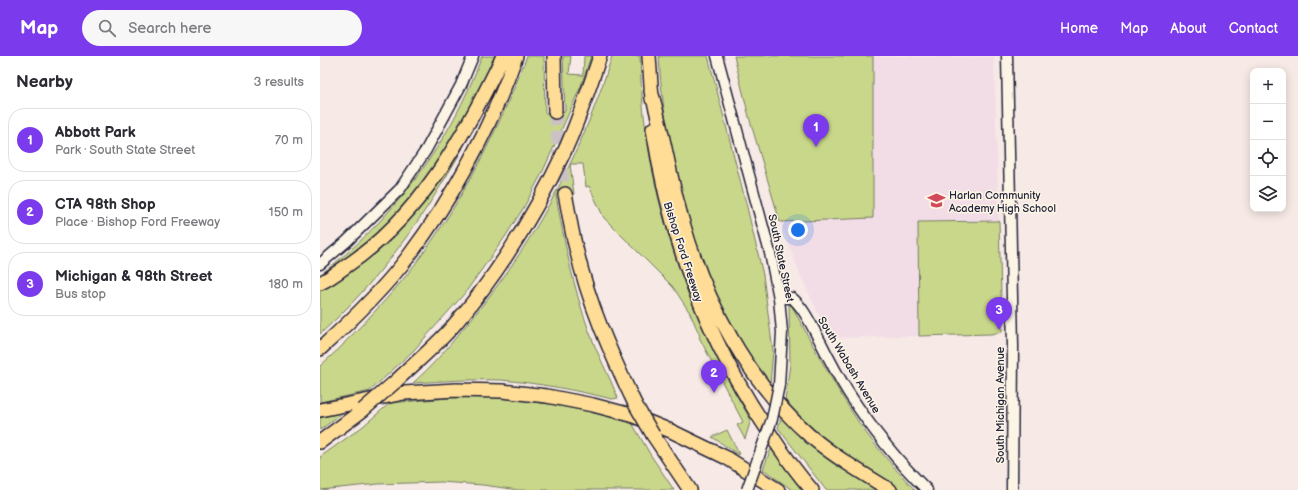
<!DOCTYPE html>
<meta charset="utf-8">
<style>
body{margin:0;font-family:"Balsamiq Sans",sans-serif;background:#f7f7f7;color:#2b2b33}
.controls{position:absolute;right:12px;top:12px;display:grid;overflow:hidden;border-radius:8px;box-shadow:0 2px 10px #0003}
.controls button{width:36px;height:36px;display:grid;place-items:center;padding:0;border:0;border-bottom:1px solid #e1e1e2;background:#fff;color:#2b2b33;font:20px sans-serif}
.you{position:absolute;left:478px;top:174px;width:14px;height:14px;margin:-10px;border:3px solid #fff;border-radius:50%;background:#1a73e8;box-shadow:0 0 0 6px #1a73e833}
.badge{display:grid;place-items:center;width:26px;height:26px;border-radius:50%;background:#7c3aed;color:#fff;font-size:13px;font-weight:700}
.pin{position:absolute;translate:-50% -33px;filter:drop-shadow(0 1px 2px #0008)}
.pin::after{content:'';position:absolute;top:21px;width:14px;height:12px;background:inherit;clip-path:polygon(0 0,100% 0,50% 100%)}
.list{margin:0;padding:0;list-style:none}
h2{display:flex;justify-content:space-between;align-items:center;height:52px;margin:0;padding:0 16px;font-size:17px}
h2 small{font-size:13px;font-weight:400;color:#7c7c81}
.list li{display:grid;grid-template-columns:26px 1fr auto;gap:12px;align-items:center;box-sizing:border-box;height:64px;margin:0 8px 8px;padding:0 8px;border:1px solid #e1e1e2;border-radius:16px}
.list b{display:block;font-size:15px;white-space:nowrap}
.list p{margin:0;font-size:13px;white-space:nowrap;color:#7c7c81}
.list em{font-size:13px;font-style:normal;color:#7c7c81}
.icon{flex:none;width:22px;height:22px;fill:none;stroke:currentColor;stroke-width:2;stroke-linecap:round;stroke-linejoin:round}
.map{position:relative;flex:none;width:978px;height:434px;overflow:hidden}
header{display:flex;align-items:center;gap:24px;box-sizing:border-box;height:56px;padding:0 20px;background:#7c3aed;color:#fff}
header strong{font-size:19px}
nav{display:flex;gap:22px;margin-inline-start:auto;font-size:14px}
.search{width:280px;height:36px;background:#f7f7f7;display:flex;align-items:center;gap:10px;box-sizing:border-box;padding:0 14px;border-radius:22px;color:#7c7c81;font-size:15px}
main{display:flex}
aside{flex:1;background:#fff}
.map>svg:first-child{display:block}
</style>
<header>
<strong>Map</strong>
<div class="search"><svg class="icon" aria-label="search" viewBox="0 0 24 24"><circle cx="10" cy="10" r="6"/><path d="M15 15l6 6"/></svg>Search here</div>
<nav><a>Home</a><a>Map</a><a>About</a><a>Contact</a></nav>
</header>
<main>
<aside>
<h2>Nearby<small>3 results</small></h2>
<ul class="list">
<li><span class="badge">1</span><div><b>Abbott Park</b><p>Park · South State Street</p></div><em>70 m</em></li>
<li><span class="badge">2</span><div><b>CTA 98th Shop</b><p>Place · Bishop Ford Freeway</p></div><em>150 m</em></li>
<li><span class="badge">3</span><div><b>Michigan &amp; 98th Street</b><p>Bus stop</p></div><em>180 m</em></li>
</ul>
</aside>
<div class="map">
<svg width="978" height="434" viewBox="0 0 978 434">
<rect width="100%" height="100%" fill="#f7eae6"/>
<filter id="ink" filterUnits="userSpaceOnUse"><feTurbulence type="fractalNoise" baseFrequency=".025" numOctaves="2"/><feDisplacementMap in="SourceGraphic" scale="8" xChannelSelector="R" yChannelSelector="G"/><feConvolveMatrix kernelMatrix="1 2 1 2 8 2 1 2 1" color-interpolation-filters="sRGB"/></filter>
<g filter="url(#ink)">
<path fill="#f2dde7" d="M553 0H674L679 165 598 166 599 280 509 282 480 218 460 166 553 161Z"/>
<path fill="#c9d78b" stroke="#767c63" d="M162 0H178L121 107 65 174 0 223V219C73 164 131 86 162 0Z
M207 0H224L225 57 245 55 243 0H251L249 18 263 19 264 0H271L261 30 223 115 204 151 185 181 145 237 94 294 50 335 0 346V310L22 290 25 286C51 260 77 233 99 203 145 141 179 72 207 0Z
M292 0H320C323 130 364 253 431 364L425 383 417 369 423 366 379 281 380 280 370 257 353 231 284 162 269 130 266 131 263 108H250L254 138 236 139C244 185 253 231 269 275 277 298 289 319 298 342L292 343C255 334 218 327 181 324 151 323 122 325 93 327 111 311 127 293 142 274 211 194 261 101 292 0Z
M339 0H388L426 147 443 219 453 295 450 329 437 314 407 264 375 190 376 188C357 127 342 65 339 0Z
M414 0H553V162L460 166 429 61Z
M141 91 143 92C104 161 59 225 0 278V233L28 216Z
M679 165 682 276 671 278 599 280 598 166Z
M469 248 472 250C493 290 514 329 539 367 555 390 575 413 595 434H580L555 420 527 401 484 365 465 345 470 308Z
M162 341C213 344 263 352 312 367L330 398 354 434H198L163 429 121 426 58 428 0 434V401L42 371 70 347 129 342Z
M25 355 0 374V362Z
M462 358 562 434H506L458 372Z
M407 374 419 398V399L392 381Z
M451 393 482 434H472L443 413Z"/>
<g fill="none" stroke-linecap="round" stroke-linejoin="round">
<path stroke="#ccc2c4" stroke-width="13" stroke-dasharray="13 6" stroke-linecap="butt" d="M235 56 239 97 245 138"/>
<defs>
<path id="secondary" d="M397 0 450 197 459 242 462 276 459 329
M687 0 693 290 692 434
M0 208 26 186 80 133 106 94 141 29 153 0
M459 242H472C485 253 492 271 500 285 509 303 518 320 528 336 551 372 577 405 607 434"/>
<path id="highway" d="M234 0 235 56
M329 0 332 43
M331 35C344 79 350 124 363 167 386 247 427 324 490 380 515 401 542 417 570 434
M333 73C350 182 386 284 449 376 462 396 476 416 492 434
M245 138C249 156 251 174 256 192 268 246 291 298 315 348
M0 227C9 223 17 217 25 211 100 161 145 79 183 0
M0 293C31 265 63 234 88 201 134 140 171 71 196 0
M75 326C95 307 117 289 134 269 179 217 216 156 245 94 259 64 269 32 280 0
M0 354 84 337 136 334 182 335 227 340 273 349 311 359 351 375 407 402 458 434
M333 379 370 434
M0 386 43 354"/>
</defs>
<use href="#secondary" stroke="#22223b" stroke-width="13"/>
<use href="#highway" stroke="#22223b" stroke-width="16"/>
<use href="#secondary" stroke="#fcf5e5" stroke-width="10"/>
<use href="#highway" stroke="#ffdd96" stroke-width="13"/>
<defs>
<path id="secondary-bridge" d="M427 434 452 363 459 329"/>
<path id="highway-bridge" d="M315 348 333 379
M43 354 75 326"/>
</defs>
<use href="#secondary-bridge" stroke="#22223b" stroke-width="13" stroke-linecap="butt"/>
<use href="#highway-bridge" stroke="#22223b" stroke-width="16" stroke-linecap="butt"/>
<use href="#secondary-bridge" stroke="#fcf5e5" stroke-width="10"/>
<use href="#highway-bridge" stroke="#ffdd96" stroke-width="13"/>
</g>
</g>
<defs>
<symbol id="school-bare" viewBox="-9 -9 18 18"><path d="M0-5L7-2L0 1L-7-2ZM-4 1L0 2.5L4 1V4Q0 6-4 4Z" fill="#d1495b" stroke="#fcf5e5" stroke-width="2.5" paint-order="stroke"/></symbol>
</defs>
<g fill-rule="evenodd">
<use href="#school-bare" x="604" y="132" width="25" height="25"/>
</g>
<g text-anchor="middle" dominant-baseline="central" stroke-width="3" stroke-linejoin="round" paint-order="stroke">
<g font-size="11" fill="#22223b" stroke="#fcf5e5" text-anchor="start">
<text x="629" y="139">Harlan Community<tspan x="629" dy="13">Academy High School</tspan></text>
</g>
<g font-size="11" fill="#22223b" stroke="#fcf5e5">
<text transform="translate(363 196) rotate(72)">Bishop Ford Freeway</text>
<text transform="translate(461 202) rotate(78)">South State Street</text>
<text transform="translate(529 309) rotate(59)">South Wabash Avenue</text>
<text transform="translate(680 349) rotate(-90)">South Michigan Avenue</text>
</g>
</g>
</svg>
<div class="controls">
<button>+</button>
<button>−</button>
<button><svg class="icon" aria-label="locate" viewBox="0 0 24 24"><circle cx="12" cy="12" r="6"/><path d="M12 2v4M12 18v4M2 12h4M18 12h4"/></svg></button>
<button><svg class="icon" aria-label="layers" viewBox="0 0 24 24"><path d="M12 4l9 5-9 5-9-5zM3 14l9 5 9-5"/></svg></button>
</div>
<div class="you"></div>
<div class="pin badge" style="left:496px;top:91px">1</div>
<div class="pin badge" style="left:394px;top:337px">2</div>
<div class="pin badge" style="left:679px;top:274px">3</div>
</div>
</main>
